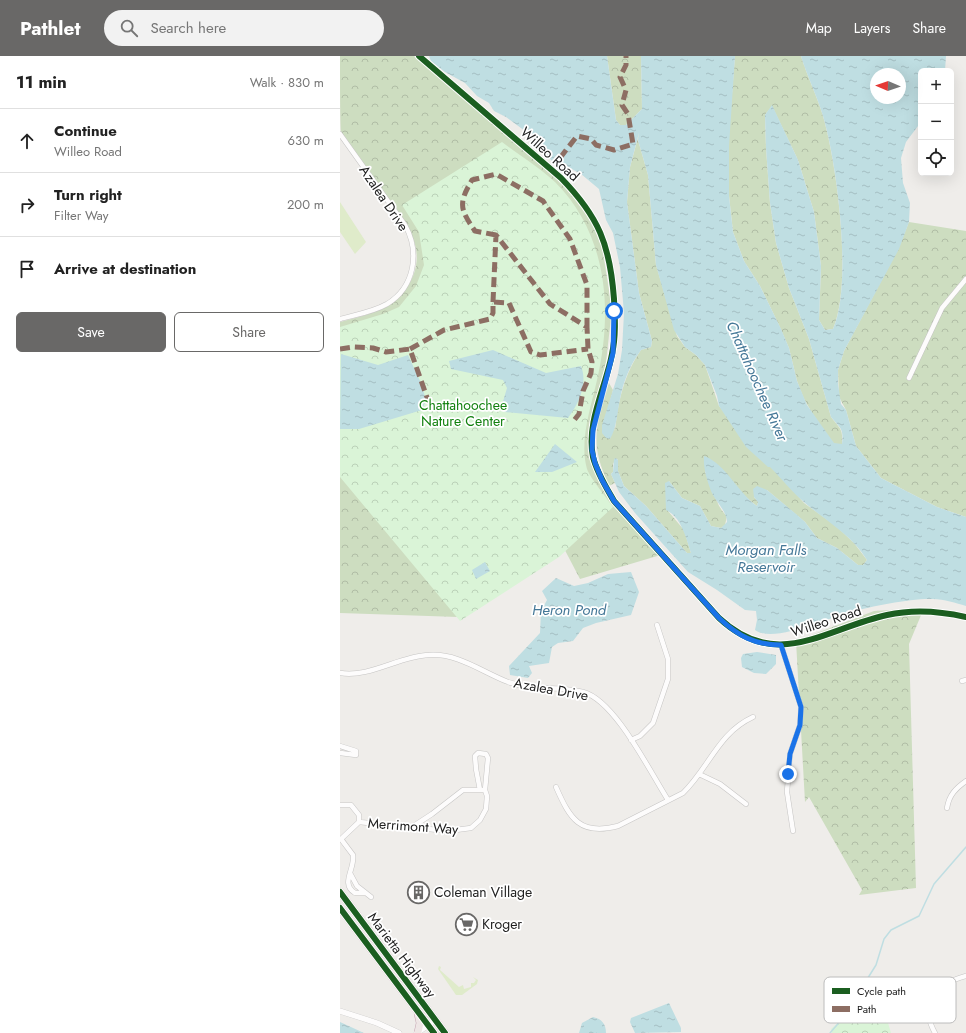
<!DOCTYPE html>
<meta charset="utf-8">
<style>
body{margin:0;font-family:Jost,sans-serif;background:#f2f2f2;color:#222}
.controls{position:absolute;right:12px;top:12px;display:grid;overflow:hidden;border-radius:6px;box-shadow:0 4px 16px #0002}
.controls button{width:36px;height:36px;display:grid;place-items:center;padding:0;border:0;border-bottom:1px solid #e0e0e0;background:#fff;color:#222;font:20px sans-serif}
.compass{position:absolute;left:530px;top:12px;width:36px;height:36px;border-radius:50%;background:#fff;box-shadow:0 4px 16px #0002;rotate:272deg}
.stop{position:absolute;width:12px;height:12px;margin:-9px;border:3px solid #1a73e8;border-radius:50%;background:#fff}
.stop.end{background:#1a73e8;border-color:#fff;box-shadow:0 1px 4px #0008}
.list{margin:0;padding:0;list-style:none}
h2{display:flex;justify-content:space-between;align-items:center;height:52px;margin:0;padding:0 16px;font-size:17px}
h2 small{font-size:13px;font-weight:400;color:#767676}
.list li{display:grid;grid-template-columns:26px 1fr auto;gap:12px;align-items:center;box-sizing:border-box;height:64px;padding:0 16px;border-top:1px solid #e0e0e0}
.list b{display:block;font-size:15px;white-space:nowrap}
.list p{margin:0;font-size:13px;white-space:nowrap;color:#767676}
.list em{font-size:13px;font-style:normal;color:#767676}
.actions{display:flex;gap:8px;padding:12px 16px}
.actions a{flex:1;padding:9px 0;border:1px solid #696867;border-radius:6px;text-align:center;font-size:14px;color:#696867}
.actions .main{background:#696867;color:#fff}
.icon{flex:none;width:22px;height:22px;fill:none;stroke:currentColor;stroke-width:2;stroke-linecap:round;stroke-linejoin:round}
.map{position:relative;flex:none;width:626px;height:977px;overflow:hidden}
header{display:flex;align-items:center;gap:24px;box-sizing:border-box;height:56px;padding:0 20px;background:#696867;color:#fff}
header strong{font-size:19px}
nav{display:flex;gap:22px;margin-inline-start:auto;font-size:14px}
.search{width:280px;height:36px;background:#f2f2f2;display:flex;align-items:center;gap:10px;box-sizing:border-box;padding:0 14px;border-radius:22px;color:#767676;font-size:15px}
main{display:flex}
aside{flex:1;background:#fff}
.map>svg:first-child{display:block}
</style>
<header>
<strong>Pathlet</strong>
<div class="search"><svg class="icon" aria-label="search" viewBox="0 0 24 24"><circle cx="10" cy="10" r="6"/><path d="M15 15l6 6"/></svg>Search here</div>
<nav><a>Map</a><a>Layers</a><a>Share</a></nav>
</header>
<main>
<aside>
<h2>11 min<small>Walk · 830 m</small></h2>
<ul class="list">
<li><svg class="icon" aria-label="ahead" viewBox="0 0 24 24"><path d="M12 20V5M6 11l6-6 6 6"/></svg><div><b>Continue</b><p>Willeo Road</p></div><em>630 m</em></li>
<li><svg class="icon" aria-label="right" viewBox="0 0 24 24"><path d="M7 20v-9h11M14 6l5 5-5 5"/></svg><div><b>Turn right</b><p>Filter Way</p></div><em>200 m</em></li>
<li><svg class="icon" aria-label="arrive" viewBox="0 0 24 24"><path d="M6 21V4h12l-3 4 3 4H6"/></svg><div><b>Arrive at destination</b></div></li>
</ul>
<div class="actions"><a class="main">Save</a><a>Share</a></div>
</aside>
<div class="map">
<svg width="626" height="977" viewBox="0 0 626 977">
<defs>
<pattern id="forest-crowns" width="20" height="18" patternUnits="userSpaceOnUse"><rect width="20" height="18" fill="#cdddc0"/><path d="M2 6a3 3 0 1 1 6 0M12 15a3 3 0 1 1 6 0" fill="none" stroke="#b0bda5"/></pattern>
<pattern id="park-crowns" width="20" height="18" patternUnits="userSpaceOnUse"><rect width="20" height="18" fill="#daf4d7"/><path d="M2 6a3 3 0 1 1 6 0M12 15a3 3 0 1 1 6 0" fill="none" stroke="#bbd1b8"/></pattern>
<pattern id="water-ripples" width="26" height="14" patternUnits="userSpaceOnUse"><rect width="26" height="14" fill="#bfdee2"/><path d="M2 4q2-2 4 0t4 0M15 11q2-2 4 0t4 0" fill="none" stroke="#a4bec2"/></pattern>
</defs>
<rect width="100%" height="100%" fill="#efedea"/>
<path fill="#dfebca" d="M0 146 26 186 15 198 0 176Z
M99 910 101 911 100 914 119 931 123 929 124 933 131 931V927H134L136 924 133 921 138 924 137 928 122 939H116L98 913Z"/>
<path fill="url(#forest-crowns)" d="M0 0H74L232 132 251 164 262 190 272 253 266 306 250 369 248 385 251 407 259 424 324 498 240 523 136 324 118 561 0 557V266C31 258 60 252 73 220 87 185 59 160 40 134 31 122 23 109 14 96 10 90 4 83 1 76 0 69 0 12 0 0Z
M267 0H301L302 53 286 69H280L276 64Z
M395 0H461C467 20 477 40 483 60 497 109 513 226 493 273L485 274 479 264 481 210 474 156 458 104 432 50 425 59 426 92 430 147 436 187 449 232 469 283 491 361C500 373 503 372 502 388H494L478 367 464 343 457 325 449 292 438 267 420 230 404 205 393 176 389 140V76Z
M300 74 298 84 308 119 316 209 337 280 345 291 356 299 365 309 379 350 464 447 496 470 514 487 527 504 523 509H518L497 492 477 482 465 466 427 434 414 441 418 446 417 450C401 439 389 421 374 406L365 416C373 429 375 450 387 460L385 469 381 472 371 470 360 450 342 442 329 425 328 455 344 474 351 497H347L306 450 284 430 278 415V404L276 402 273 408V416L271 418 275 427 269 430C249 385 256 373 269 327L273 334 270 345 275 375C278 346 284 318 301 294L311 291 312 285 299 237 287 146 290 111Z
M569 166 626 175V461L597 451 541 422 516 390 506 354 499 341 498 314 504 295 558 193Z
M584 552 569 588 576 832 519 839 522 834 469 741 465 746 456 585 534 555Z"/>
<path fill="url(#park-crowns)" d="M162 86C179 99 199 111 215 126 268 179 273 255 257 324 251 351 239 385 247 413 250 422 267 442 273 451L219 501 120 565 0 421V271L43 258 59 251 76 230 84 209 79 176 62 149Z
M544 953 551 977H492L491 973 503 962Z"/>
<path fill="url(#water-ripples)" fill-rule="evenodd" d="M89 0H267L276 64 280 69H286L302 53 301 0H395L389 90V140L393 176 404 205 420 230 441 273 449 292 457 325 467 349 494 387 502 388C504 372 500 372 491 361L469 283 449 232 436 187 430 147 426 92 425 59 432 49 458 104 474 156 481 210 479 264 485 274 493 273C513 229 497 107 483 60 477 40 467 20 461 0H606L605 15H581V66L566 86 561 102 563 127 570 147 569 166 559 193 504 295 498 314V328L501 348 506 354 516 390 541 422 597 451 626 461V550C616 547 604 543 593 543 572 542 532 550 511 556 490 561 434 588 415 574L417 564 416 555 405 554 377 534 348 516 295 457 279 436 271 418 273 416 274 403 276 402 278 404V415L284 430 306 450 347 497H351C346 481 341 461 326 454L325 427 329 425 342 442 360 450 371 470 381 472 387 466C387 455 375 445 371 435 367 424 363 412 364 400 385 407 399 438 417 450L418 446 414 441 413 433 417 430 427 434 456 458 465 466 477 482 497 492 518 509H523L527 504C512 479 486 465 465 447 452 436 442 423 430 411H428L406 391 379 350 377 340 365 309 356 299 345 291 334 274 316 209 308 119 298 84 299 77 290 111 287 146 299 237 312 285 311 291 301 294C290 309 283 326 280 343 277 357 277 371 270 383L266 382 262 377V369L278 318 282 294 284 257 280 211 273 177 266 164 259 133 241 118 221 107 212 105 185 75 166 61 154 55 149 47 137 40 125 27 105 16 91 5ZM536 18H560V42H536Z
M153 294 206 317 241 310C248 327 239 348 228 362L165 356 161 352 167 332 163 324 111 313 109 305Z
M1 298 38 309 68 299 81 327 86 344 82 354 19 373H0Z
M215 388 237 406 212 416H195Z
M145 506 150 515 136 523 132 514Z
M291 516 299 536 291 559 256 567 243 572 233 585 218 587 212 591 209 607 189 610 192 617 188 622 170 619 169 610 200 577 201 555 207 544 202 535 216 522 234 530 248 527 268 518Z
M417 596 436 599V608L426 618 414 617 402 611 401 602 403 598Z
M329 947 341 972V976L295 977 290 966 291 962Z
M253 961C262 963 266 968 266 977H239L242 967Z
M0 966 24 977H0Z"/>
<g fill="none" stroke-linecap="round" stroke-linejoin="round">
<path stroke="#bfdee2" stroke-width="1.5" d="M490 977 503 962 519 950 526 925 536 909 544 883 551 874 579 860 594 828 626 791"/>
<defs>
<path id="minor" d="M0 78 65 169C80 196 75 231 47 248 33 256 15 259 0 263
M569 322 602 252 626 223
M441 589 461 651 460 669 450 698 447 736 453 775
M0 617C30 622 59 600 89 599 118 597 142 616 168 626 194 635 218 630 243 636 275 644 310 716 328 744
M622 625 626 624
M291 684 300 680 313 667 328 623V603L317 569
M0 690 16 695V699L0 697
M359 718 380 728 406 748
M216 731C230 763 240 780 278 770L343 737C369 712 378 677 413 661
M0 749H11L19 759V766L1 783 13 799C15 813 0 828 15 837H25
M607 752C609 739 616 732 626 725
M19 766 108 775 131 772 140 764 146 753 147 740 145 734 148 702 146 698 138 697 135 700 136 713 140 734
M72 771 92 758 123 734H143
M10 817 17 830 31 841
M595 977C578 946 594 929 626 920"/>
<path id="tertiary" d="M79 0 221 122C259 161 270 189 274 243 275 262 276 280 272 298 266 331 246 366 253 401 257 417 266 431 274 445L379 562C437 616 484 573 547 559 573 553 600 555 626 561
M0 955 37 967 59 977
M77 977 95 964"/>
<path id="trunk" d="M0 836 105 977
M0 852 94 977
M78 976 80 967 78 958"/>
</defs>
<use href="#minor" stroke="#c6c5c4" stroke-width="5.5"/>
<use href="#tertiary" stroke="#c6c5c4" stroke-width="6"/>
<use href="#trunk" stroke="#c4a2af" stroke-width="8"/>
<use href="#minor" stroke="#fdfcfc" stroke-width="4.5"/>
<use href="#tertiary" stroke="#fdfcfc" stroke-width="5.5"/>
<use href="#trunk" stroke="#eee6e5" stroke-width="7"/>
<path stroke="#8d6e63" stroke-width="5" stroke-dasharray="10 5" stroke-linecap="butt" d="M220 102 237 80 251 83 256 89 274 94 293 88 288 58 282 49 286 34 280 21 286 9V0
M156 179 135 175C120 153 118 148 132 124L156 118 203 145 230 183 247 229V271
M153 246 156 179 210 248 247 271 248 293 252 306 251 317 243 335 239 358 232 367
M0 293 14 291 33 292 46 296 70 293 89 347
M70 293 104 274 150 263 153 257V246L169 247 191 296 200 299 248 293"/>
<defs>
<path id="cycleway" d="M79 0 221 122C259 161 270 189 274 243 275 262 276 280 272 298 266 331 246 366 253 401 257 417 266 431 274 445L379 562C437 616 484 573 547 559 573 553 600 555 626 561
M0 836 105 977
M0 852 94 977"/>
</defs>
<use href="#cycleway" stroke="#fff" stroke-width="8"/>
<use href="#cycleway" stroke="#1b5e20" stroke-width="6"/>
</g>
<g fill="none" stroke-linecap="round" stroke-linejoin="round">
<path stroke="#1a73e8" stroke-width="5" d="M274 255 273 297 253 374 252 394 255 407 262 424 274 445 379 562C398 580 415 589 441 589L461 651 460 669 450 698 448 718"/>
</g>
<defs>
<symbol id="building-ring" viewBox="-11 -11 22 22"><circle r="9.5" fill="#fff" stroke="#696867" stroke-width="1.5"/><path d="M-4-6H4V6H1V3H-1V6H-4ZM-2.5-4.3h1.7v1.8h-1.7ZM.8-4.3h1.7v1.8H.8ZM-2.5-1h1.7V.8h-1.7ZM.8-1h1.7V.8H.8Z" fill="#696867"/></symbol>
<symbol id="supermarket-ring" viewBox="-11 -11 22 22"><circle r="9.5" fill="#fff" stroke="#696867" stroke-width="1.5"/><path d="M-6-5.5h2.5l.6 2H6L4.5 2H-2.5L-4.4-4H-6ZM-1.5 3.2a1.3 1.3 0 1 0 .1 0ZM3 3.2a1.3 1.3 0 1 0 .1 0Z" fill="#696867"/></symbol>
</defs>
<g fill-rule="evenodd">
<use href="#building-ring" x="66" y="824" width="25" height="25"/>
<use href="#supermarket-ring" x="114" y="856" width="25" height="25"/>
</g>
<g text-anchor="middle" dominant-baseline="central" stroke-width="3.5" stroke-linejoin="round" paint-order="stroke">
<g font-size="14" fill="#212121" stroke="#fff">
<text transform="translate(210 98) rotate(42)">Willeo Road</text>
<text transform="translate(44 142) rotate(56)">Azalea Drive</text>
<text transform="translate(486 565) rotate(-18)">Willeo Road</text>
<text transform="translate(211 633) rotate(10)">Azalea Drive</text>
<text transform="translate(73 770) rotate(4)">Merrimont Way</text>
<text transform="translate(62 899) rotate(53)">Marietta Highway</text>
</g>
<g font-size="14" fill="#11800e" stroke="#fff">
<text x="123" y="349">Chattahoochee<tspan x="123" dy="16">Nature Center</tspan></text>
</g>
<g font-size="14" fill="#212121" stroke="#fff" text-anchor="start">
<text x="94" y="836">Coleman Village</text>
<text x="142" y="868">Kroger</text>
</g>
<g font-size="15" font-style="italic" fill="#457898" stroke="#fff">
<text transform="translate(417 325) rotate(66)">Chattahoochee River</text>
<text x="426" y="494">Morgan Falls<tspan x="426" dy="17">Reservoir</tspan></text>
<text x="229" y="554">Heron Pond</text>
</g>
</g>
<rect x="484" y="921" width="132" height="46" rx="6" fill="#fff" stroke="#bcbcbc" stroke-width="1"/>
<rect x="492" y="932" width="18" height="6" fill="#1b5e20"/>
<rect x="492" y="950" width="18" height="6" fill="#8d6e63"/>
<g font-size="11" fill="#212121">
<text x="517" y="939">Cycle path</text>
<text x="517" y="957">Path</text>
</g>
</svg>
<div class="controls">
<button>+</button>
<button>−</button>
<button><svg class="icon" aria-label="locate" viewBox="0 0 24 24"><circle cx="12" cy="12" r="6"/><path d="M12 2v4M12 18v4M2 12h4M18 12h4"/></svg></button>
</div>
<svg class="compass" viewBox="-18 -18 36 36"><path d="M0-13l5 13h-10z" fill="#e53935"/><path d="M0 13l5-13h-10z" fill="#767676"/></svg>
<div class="stop" style="left:274px;top:255px"></div>
<div class="stop end" style="left:448px;top:718px"></div>
</div>
</main>
